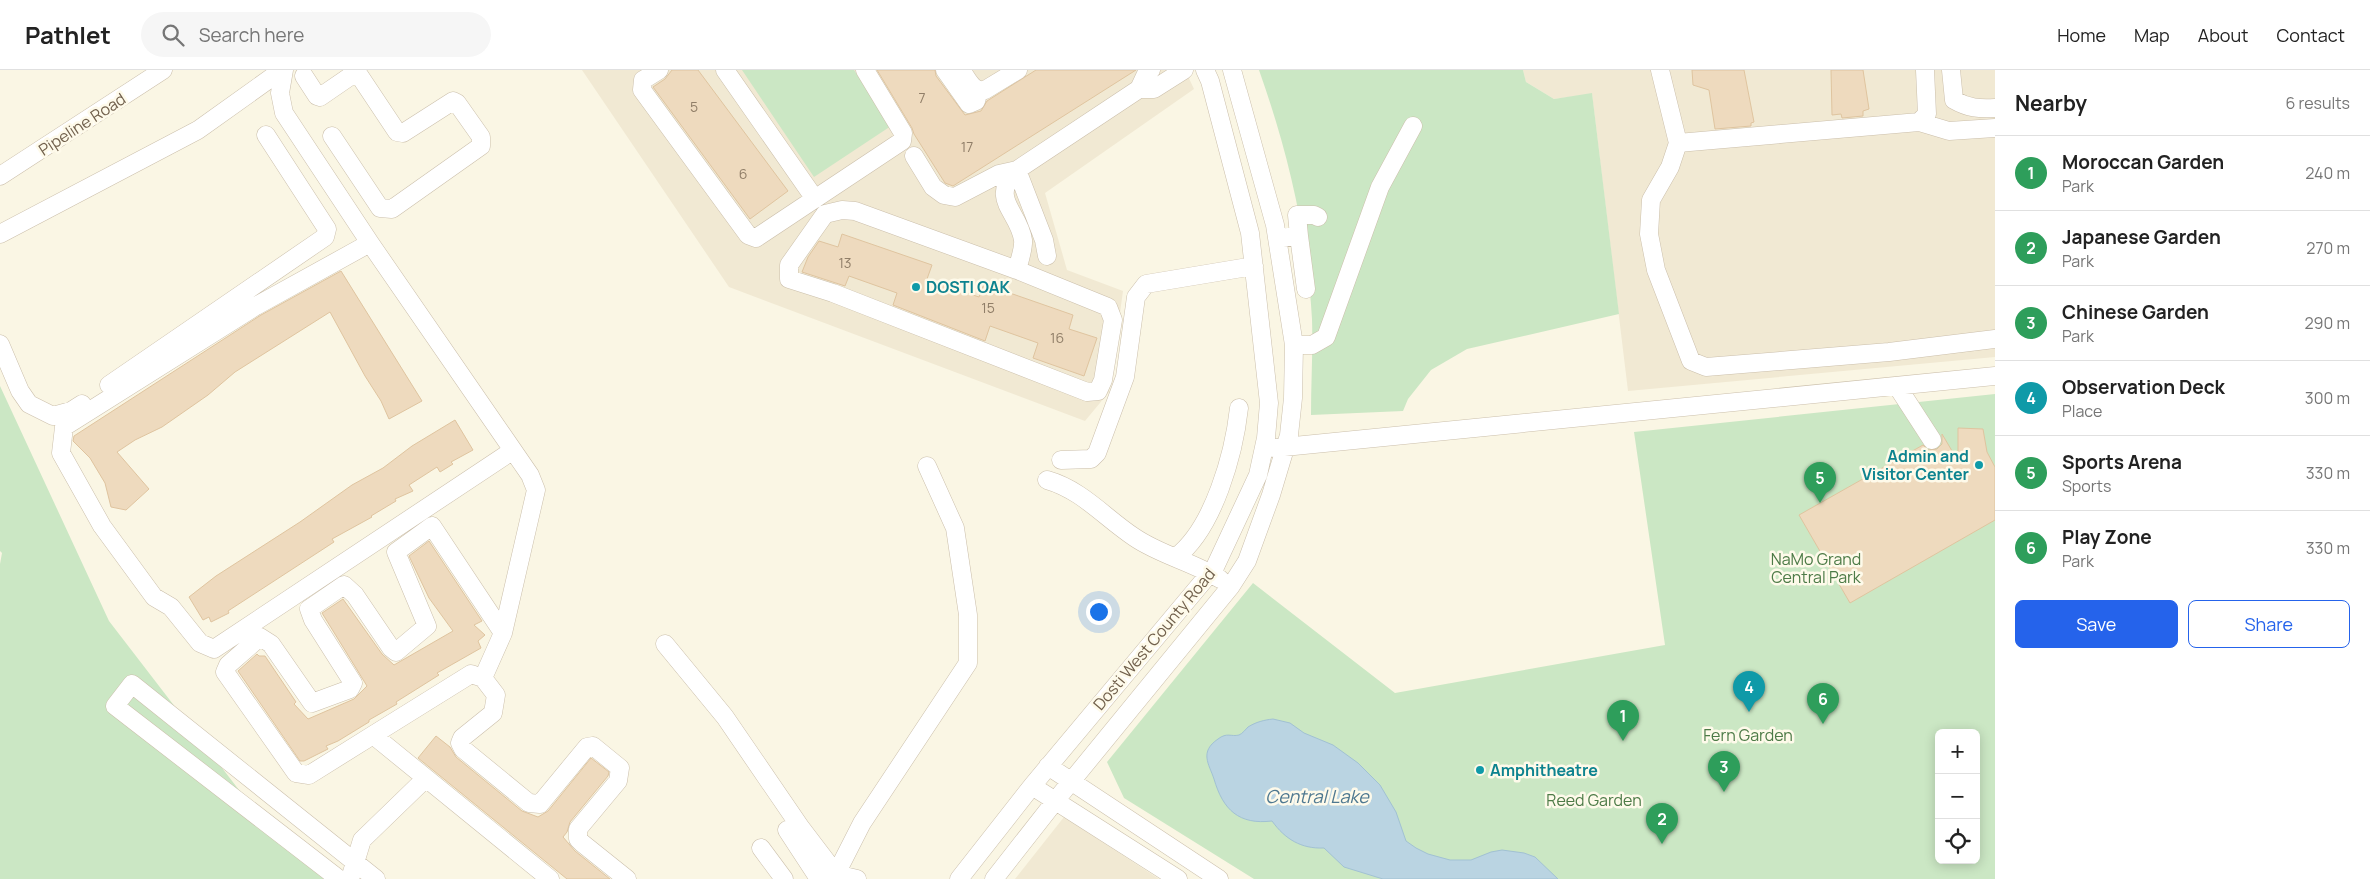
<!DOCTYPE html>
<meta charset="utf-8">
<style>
body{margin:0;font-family:Manrope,sans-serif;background:#f6f6f6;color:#222}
.controls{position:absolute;right:15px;bottom:15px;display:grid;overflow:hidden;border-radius:8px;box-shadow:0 2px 12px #0003}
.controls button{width:45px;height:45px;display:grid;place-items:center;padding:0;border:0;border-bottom:1px solid #e0e0e0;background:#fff;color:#222;font:25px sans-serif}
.you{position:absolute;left:1098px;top:541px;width:18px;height:18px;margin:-12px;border:4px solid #fff;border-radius:50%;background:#1a73e8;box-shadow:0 0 0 8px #1a73e833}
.badge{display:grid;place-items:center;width:32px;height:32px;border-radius:50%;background:#2563eb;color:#fff;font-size:16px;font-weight:700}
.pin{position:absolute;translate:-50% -41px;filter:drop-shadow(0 1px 2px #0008)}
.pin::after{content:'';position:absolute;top:26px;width:18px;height:15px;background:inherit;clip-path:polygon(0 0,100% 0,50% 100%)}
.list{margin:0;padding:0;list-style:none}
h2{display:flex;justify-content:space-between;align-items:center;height:65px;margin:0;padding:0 20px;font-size:21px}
h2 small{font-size:16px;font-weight:400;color:#767676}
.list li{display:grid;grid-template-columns:32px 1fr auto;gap:15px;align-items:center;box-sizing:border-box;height:75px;padding:0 20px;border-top:1px solid #e0e0e0}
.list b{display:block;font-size:19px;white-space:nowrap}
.list p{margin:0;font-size:16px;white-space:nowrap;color:#767676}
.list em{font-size:16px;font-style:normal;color:#767676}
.actions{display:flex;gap:10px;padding:15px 20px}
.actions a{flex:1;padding:11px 0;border:1px solid #2563eb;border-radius:8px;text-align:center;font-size:18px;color:#2563eb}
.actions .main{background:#2563eb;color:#fff}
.icon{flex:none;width:28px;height:28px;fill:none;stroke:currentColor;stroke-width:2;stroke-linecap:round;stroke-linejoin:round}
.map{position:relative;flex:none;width:1995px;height:809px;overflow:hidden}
header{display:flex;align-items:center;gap:30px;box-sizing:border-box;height:70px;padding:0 25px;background:#fff;border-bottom:1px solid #e0e0e0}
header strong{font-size:24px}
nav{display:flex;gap:28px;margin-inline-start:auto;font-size:18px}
.search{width:350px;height:45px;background:#f6f6f6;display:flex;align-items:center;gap:12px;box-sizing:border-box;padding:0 18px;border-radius:28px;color:#767676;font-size:19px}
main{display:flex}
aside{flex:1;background:#fff}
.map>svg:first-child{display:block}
</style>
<header>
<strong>Pathlet</strong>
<div class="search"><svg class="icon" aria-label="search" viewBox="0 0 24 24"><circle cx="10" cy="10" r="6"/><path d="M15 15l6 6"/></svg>Search here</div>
<nav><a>Home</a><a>Map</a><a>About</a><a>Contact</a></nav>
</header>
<main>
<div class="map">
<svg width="1995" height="809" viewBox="0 0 1995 809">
<rect width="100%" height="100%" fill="#faf6e4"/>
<path fill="#f1e9d3" d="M582 0H1185L1194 19 1045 123 1067 200 1123 221 1109 322 1085 351 729 217Z
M1523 0H1995V287L1628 321 1592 24 1554 29 1526 12Z
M1064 747 1159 809H1015Z"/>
<path fill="#cbe7c4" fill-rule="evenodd" d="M742 0H854L891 56 814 107Z
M1259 0H1523L1526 12 1554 29 1592 23 1619 244 1467 279 1431 300 1408 329 1403 341 1311 345C1311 313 1313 281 1312 249 1307 162 1288 82 1259 0Z
M0 316 109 551 249 733 334 809H0V494L2 483 0 481Z
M1995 324V809H1254L1124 728 1107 692 1253 513 1395 623 1665 575 1634 362ZM1939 663H1976V790H1939Z"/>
<path fill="#bad4e2" stroke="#a1c1d3" d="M1273 649 1290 653 1304 663 1333 675 1358 693 1380 715 1396 742 1406 771 1416 778 1428 784 1450 790H1471L1491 782 1502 780 1524 783 1535 787 1558 809H1383L1344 797 1324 778C1301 779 1285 769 1272 751 1239 755 1223 740 1214 709 1209 694 1199 682 1218 669 1227 662 1231 667 1239 665 1242 664 1246 659 1248 657 1256 652 1264 650 1273 649Z"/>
<path fill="#eedabe" stroke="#dfc49f" d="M672 0H698L788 121 750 149 653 17 665 9Z
M877 0H935L936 6 965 45 981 41 987 31 1036 0H1136L953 116 945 113 914 64 912 58Z
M1692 0H1744L1754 52 1751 53V56L1715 59 1709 20 1693 15Z
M1831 0H1863L1869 39 1863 41V46L1842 48 1841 44 1832 45Z
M842 164 932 195 927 209 955 219 979 227 984 214 1073 245 1069 259 1097 268 1084 306 1033 288 1038 273 990 256 985 271 893 235 897 223 849 206 845 216 802 202 808 187 819 171 838 177Z
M341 201 422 331 389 349 381 331 365 306 330 242 235 302 208 325 162 357 135 370 117 382 149 419 126 440 111 437 105 413 90 388 73 371 74 366 261 245Z
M455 350 473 380 451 392 453 394 440 402 437 397 409 415 413 421 395 429 396 431 371 446 372 447 332 469 334 472 228 541 229 543 211 552 209 547 203 550 189 527 216 506 300 452 352 415 383 398 412 376Z
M1958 358 1983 359 1987 382 1995 397V450L1850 533 1799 445 1923 375 1928 380 1937 379 1942 374V364L1958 391Z
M429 471 482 551 474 555 485 565 478 571 481 578 437 603 439 605 396 632 397 634 369 650V652L338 671 326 676 328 679 304 691H300L238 601 257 584 259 586H265L296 632 294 634 308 649 354 629 367 616 322 543 343 529 382 584 394 595 453 561 429 528 409 486Z
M436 666 450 677 456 687 522 741 538 747 548 741 591 688 609 702 608 706 570 752 567 762 563 767 575 781 610 809H567L418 688Z"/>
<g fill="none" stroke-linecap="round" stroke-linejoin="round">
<defs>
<path id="minor" d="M284 0 280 23 284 43 370 173 530 405 536 420 503 563 483 608
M659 0 643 10 642 20 748 165 756 168 902 71 903 63 865 0
M725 0 815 129
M945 0 969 34 976 31 979 21
M961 0C968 9 972 22 985 20L1018 0
M1660 0 1678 73 1670 97 1651 130 1649 164 1656 200 1691 291 1706 297 1889 282 1995 269
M1951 0 1954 30C1968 38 1979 39 1995 38
M304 6 317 26 320 27 352 5H359L397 62 403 63 453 31 457 33 481 67V76L392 139 380 138 332 66
M1139 19 1146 4 1151 0
M1919 52 1949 61 1995 58
M1678 73 1919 52 1927 44 1925 0
M914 86 933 117 944 125 955 127 999 104 1017 100
M1017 100 1044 170 1047 186
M0 106 163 0
M842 140 855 141 1017 200 1108 237 1113 250 1103 310 1098 321 1087 322 833 223 789 209V195L825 144Z
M0 164 198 60 282 0
M1299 166 1297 145H1314L1318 147
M1277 168 1299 166 1306 219
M370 173 256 236 64 357 61 383 102 456 154 527 171 537 200 573 214 579 512 381
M1017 200C1019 192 1024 178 1023 170 1019 141 988 129 1017 100L1139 19H1154L1184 0
M0 274 20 321 29 334 53 346 71 341 82 334
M1294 275H1312L1326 267 1380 117 1413 56
M109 315 325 167 327 159 266 65
M1897 316 1932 370
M1274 378 1995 306
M1061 390 1091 389 1097 383 1125 307 1136 227 1146 214 1254 196
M1047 410C1082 420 1104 447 1134 467 1160 485 1193 492 1220 509
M1176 487C1214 458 1234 383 1239 338
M665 574 725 647 801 758 836 804 857 809
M373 665 309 705 296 703 225 602 228 595 260 567 271 574 312 633 350 619 353 613 313 550 309 539 344 515 355 525 391 578 396 582 427 556 396 482 432 456 503 563
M1048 696 1219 809
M1032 716 1178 809
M787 760 819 809
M761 778 784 809
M339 809 115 636 132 614 376 809
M350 809 362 770 425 709
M550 809 373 665 471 604 483 608 496 625 493 643 462 668 460 673 463 679 529 733 540 734 587 677 593 676 620 698 618 711 578 759V769L582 773 627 809
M836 809V804L862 753 968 593V545L955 458 927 396
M959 809 1032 716 1215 497 1258 405 1266 368 1269 333 1250 163 1210 11 1205 0
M994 809 1056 730 1231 516 1247 491 1271 425 1289 365 1293 328 1294 275 1275 155 1232 0"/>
</defs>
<use href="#minor" stroke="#cbbfab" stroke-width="19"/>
<use href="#minor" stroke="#fff" stroke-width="18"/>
</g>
<g fill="#0f9aa8" stroke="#fefaea" stroke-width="2">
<circle cx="916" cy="217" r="5"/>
<circle cx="1979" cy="395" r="5"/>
<circle cx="1480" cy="700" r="5"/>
</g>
<g text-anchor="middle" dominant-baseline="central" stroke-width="5" stroke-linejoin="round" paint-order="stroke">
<g font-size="14" fill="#907e68">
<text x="922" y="27">7</text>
<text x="694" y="36">5</text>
<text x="967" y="76">17</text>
<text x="743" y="103">6</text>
<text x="845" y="192">13</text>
<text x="988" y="237">15</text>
<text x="1057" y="267">16</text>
</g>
<g font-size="16" fill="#71604c" stroke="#fefaea">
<text transform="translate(82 54) rotate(-33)">Pipeline Road</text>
<text transform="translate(1154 569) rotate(-50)">Dosti West County Road</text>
</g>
<g font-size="16" font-weight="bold" fill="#0d838f" stroke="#fefaea" text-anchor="start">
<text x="926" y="217">DOSTI OAK</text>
<text x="1969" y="386" text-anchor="end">Admin and<tspan x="1969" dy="18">Visitor Center</tspan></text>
<text x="1490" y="700">Amphitheatre</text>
</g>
<g font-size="16" fill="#4d7b47" stroke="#fefaea">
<text x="1816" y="489">NaMo Grand<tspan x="1816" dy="18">Central Park</tspan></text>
<text x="1748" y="665">Fern Garden</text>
<text x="1594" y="730">Reed Garden</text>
</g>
<g font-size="18" font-style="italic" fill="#4e7890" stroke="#fefaea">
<text x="1317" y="726">Central Lake</text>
</g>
</g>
</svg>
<div class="controls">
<button>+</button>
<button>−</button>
<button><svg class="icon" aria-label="locate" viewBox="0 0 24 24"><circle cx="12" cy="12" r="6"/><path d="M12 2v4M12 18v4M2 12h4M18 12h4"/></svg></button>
</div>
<div class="you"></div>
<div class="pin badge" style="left:1623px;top:671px;background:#2e9e5b">1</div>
<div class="pin badge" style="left:1662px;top:774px;background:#2e9e5b">2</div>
<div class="pin badge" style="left:1724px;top:722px;background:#2e9e5b">3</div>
<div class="pin badge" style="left:1749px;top:642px;background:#0f9aa8">4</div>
<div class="pin badge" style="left:1820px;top:433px;background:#2e9e5b">5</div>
<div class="pin badge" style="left:1823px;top:654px;background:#2e9e5b">6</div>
</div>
<aside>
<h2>Nearby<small>6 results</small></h2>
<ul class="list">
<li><span class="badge" style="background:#2e9e5b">1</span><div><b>Moroccan Garden</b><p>Park</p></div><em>240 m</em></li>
<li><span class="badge" style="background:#2e9e5b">2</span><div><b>Japanese Garden</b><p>Park</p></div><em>270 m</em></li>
<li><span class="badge" style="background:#2e9e5b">3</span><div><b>Chinese Garden</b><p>Park</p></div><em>290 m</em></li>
<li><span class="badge" style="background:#0f9aa8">4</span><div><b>Observation Deck</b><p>Place</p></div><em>300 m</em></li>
<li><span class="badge" style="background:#2e9e5b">5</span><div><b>Sports Arena</b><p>Sports</p></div><em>330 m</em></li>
<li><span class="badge" style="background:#2e9e5b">6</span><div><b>Play Zone</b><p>Park</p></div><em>330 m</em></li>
</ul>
<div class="actions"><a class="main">Save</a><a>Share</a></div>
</aside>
</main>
